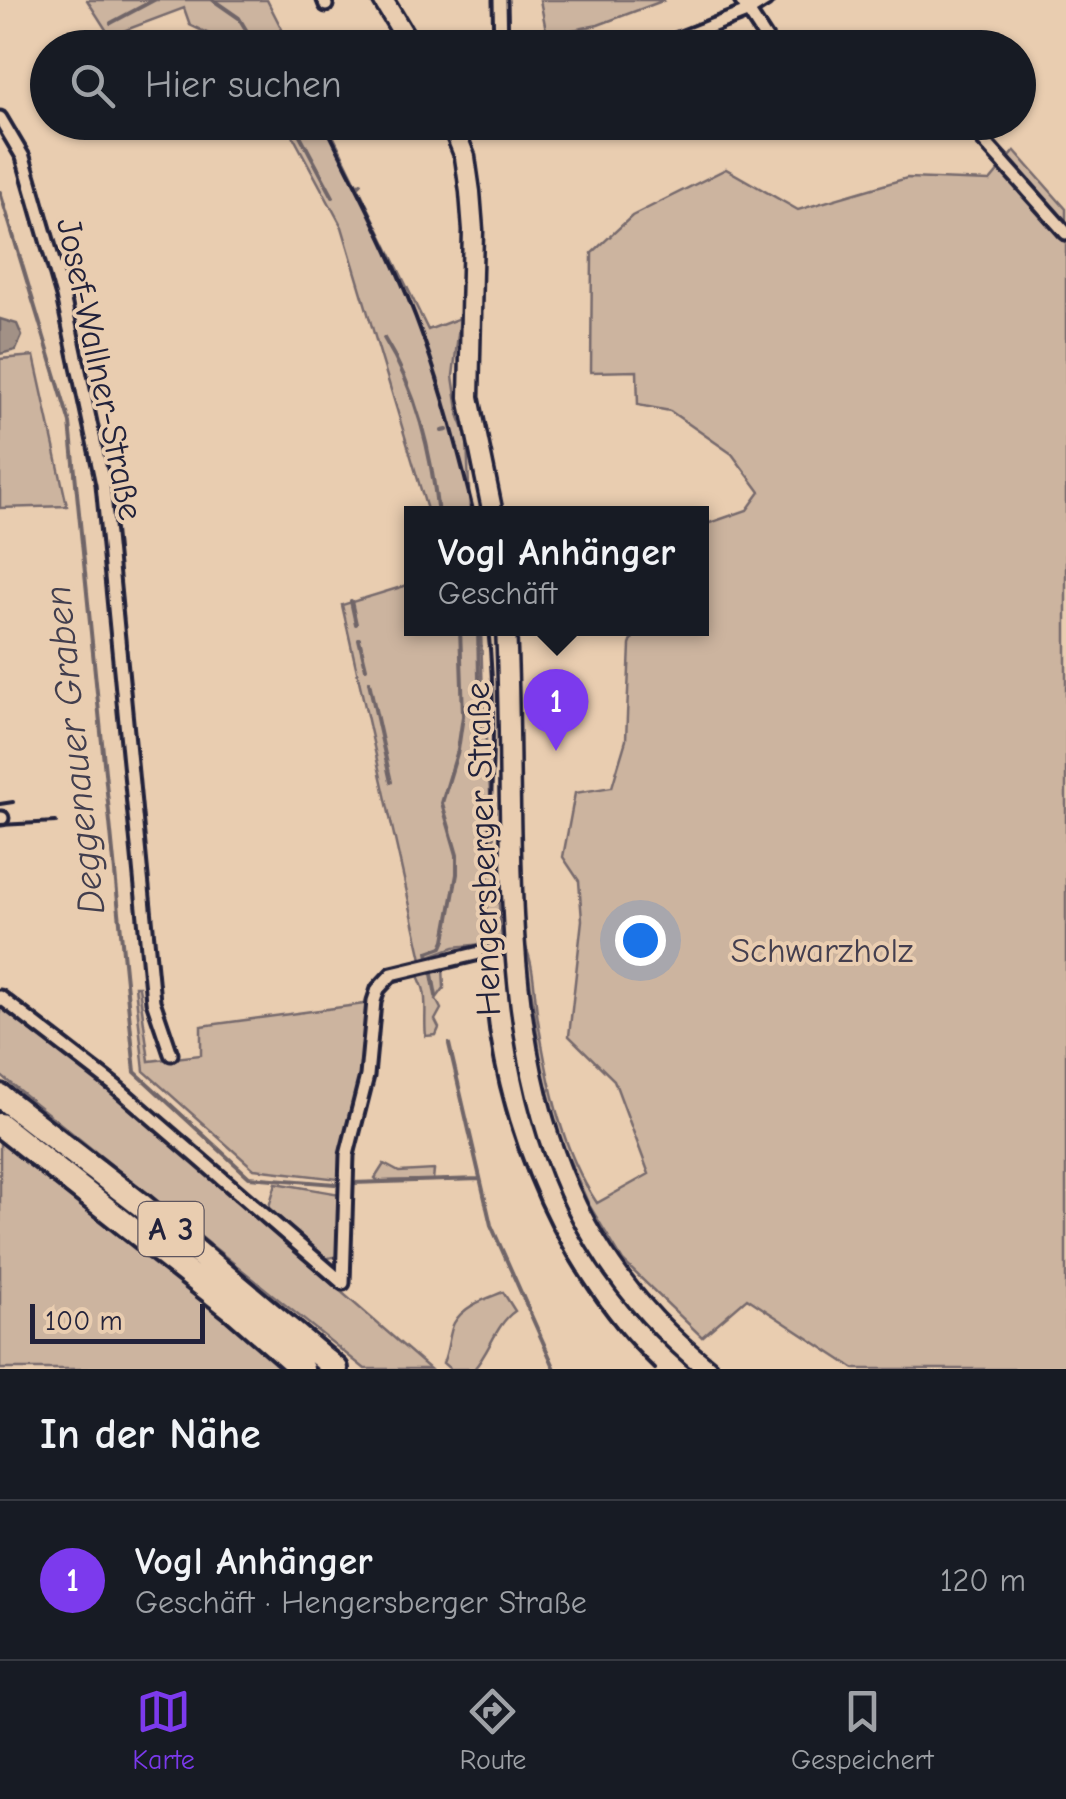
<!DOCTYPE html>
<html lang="de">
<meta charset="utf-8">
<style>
body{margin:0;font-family:"Comic Neue",sans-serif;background:#20242c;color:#f1f3f6}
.scale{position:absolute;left:30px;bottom:25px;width:175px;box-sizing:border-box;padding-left:10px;border:5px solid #22223b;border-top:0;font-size:28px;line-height:35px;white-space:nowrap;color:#22223b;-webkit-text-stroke:8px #e9cdb0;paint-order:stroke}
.you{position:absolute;left:640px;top:940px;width:35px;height:35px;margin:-25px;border:8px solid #fff;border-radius:50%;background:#1a73e8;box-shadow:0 0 0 15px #1a73e833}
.badge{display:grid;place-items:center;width:65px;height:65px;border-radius:50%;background:#7c3aed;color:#fff;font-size:32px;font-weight:700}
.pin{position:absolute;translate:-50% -82px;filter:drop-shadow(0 2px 5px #0008)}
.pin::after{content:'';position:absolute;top:52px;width:35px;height:30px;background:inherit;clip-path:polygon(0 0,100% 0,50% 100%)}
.popup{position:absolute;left:404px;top:506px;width:305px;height:130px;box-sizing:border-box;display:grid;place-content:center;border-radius:0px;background:#171b24;filter:drop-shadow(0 2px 8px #0005);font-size:32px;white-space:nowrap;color:#9ea1a6}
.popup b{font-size:38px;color:#f1f3f6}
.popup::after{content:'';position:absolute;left:50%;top:100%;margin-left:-20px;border:20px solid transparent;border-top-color:#171b24}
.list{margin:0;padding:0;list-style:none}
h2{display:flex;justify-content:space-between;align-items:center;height:130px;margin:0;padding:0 40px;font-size:42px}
h2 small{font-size:32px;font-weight:400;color:#9ea1a6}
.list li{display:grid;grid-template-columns:65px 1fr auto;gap:30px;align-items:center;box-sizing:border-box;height:160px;padding:0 40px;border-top:2px solid #363941}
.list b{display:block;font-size:38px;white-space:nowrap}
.list p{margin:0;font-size:32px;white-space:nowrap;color:#9ea1a6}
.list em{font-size:32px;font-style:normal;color:#9ea1a6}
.icon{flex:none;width:55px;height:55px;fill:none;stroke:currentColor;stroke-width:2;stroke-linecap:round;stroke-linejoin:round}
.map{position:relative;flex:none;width:1066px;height:1369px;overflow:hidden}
.search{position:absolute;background:#171b24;box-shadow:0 2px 8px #0004;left:30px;right:30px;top:30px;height:110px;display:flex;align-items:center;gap:25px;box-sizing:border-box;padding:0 35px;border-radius:55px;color:#9ea1a6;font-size:38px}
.sheet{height:290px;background:#171b24}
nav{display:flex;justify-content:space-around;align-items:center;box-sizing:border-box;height:140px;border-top:2px solid #363941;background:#171b24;font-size:28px;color:#9ea1a6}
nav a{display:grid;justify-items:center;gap:5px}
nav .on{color:#7c3aed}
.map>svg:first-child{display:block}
</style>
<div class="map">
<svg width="1066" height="1369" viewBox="0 0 1066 1369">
<rect width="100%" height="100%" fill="#e9cdb0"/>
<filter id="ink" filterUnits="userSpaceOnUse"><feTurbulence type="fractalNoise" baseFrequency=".01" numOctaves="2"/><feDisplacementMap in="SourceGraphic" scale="20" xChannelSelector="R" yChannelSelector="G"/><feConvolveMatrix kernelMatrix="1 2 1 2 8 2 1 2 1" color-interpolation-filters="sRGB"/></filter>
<g filter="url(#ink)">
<path fill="#ccb49f" stroke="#776b6d" stroke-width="2.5" d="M87 0H267L291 47H236L190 25 184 8 110 36Z
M540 0H665L598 25 547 35Z
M286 123H327L428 330 460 318 453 376 459 417 467 437 470 513H428L342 227Z
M1015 151 1066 209V1369H855L747 1298 702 1337 623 1261 589 1205 561 1141 542 1070 525 945C535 967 534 995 538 1020 548 1083 561 1149 597 1203L649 1174 614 1080 569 1036 582 920 579 881 563 857 575 793 612 787 626 740 630 645 636 629 701 628V526L747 510 760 492 732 454 670 411 638 405 637 371 591 372 592 253 632 216 726 169 798 210 907 178 990 181Z
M34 356 67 506 0 508V359Z
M411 584V628L481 629 483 703 502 942 454 947 422 959 342 605Z
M443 966 444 988 436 999 441 1009 435 1020 439 1028 436 1035 426 1036C424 1021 427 1005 424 991 423 985 419 980 418 974L421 970 441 969Z
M135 986H139L149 1061 201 1055V1026L372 1003 369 1048 338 1179 254 1169 144 1071Z
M0 1007 117 1097 430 1369H365L0 1075Z
M0 1142 221 1316 282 1369H0Z
M384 1164 399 1172 434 1170 433 1180 378 1181 375 1178Z
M276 1183 340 1194 342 1223 338 1256 324 1259 268 1210Z
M503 1292 515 1311C496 1324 490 1351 474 1369H450L443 1363C449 1349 449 1332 454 1323 464 1305 486 1299 503 1292Z"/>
<path fill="#a29186" stroke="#6f6568" stroke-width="2.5" d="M0 319 17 324 22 336 16 350 0 354Z"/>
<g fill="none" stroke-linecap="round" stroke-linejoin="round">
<path stroke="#6f6568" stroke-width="4" d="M213 0 239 18 257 48
M111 23 154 0
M293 122 333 197
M359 185 361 183
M0 192 70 423 135 1072 249 1177 335 1184
M384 338C417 391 431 452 438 514
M442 431 447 430
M351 601 356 624
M359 639 366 668
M369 682 391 782
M473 760 480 729 478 628
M436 996 428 952 442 947 445 940 457 874V855L442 803 458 750 463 716 460 628
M449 1044 491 1225 555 1369
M352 1183 480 1179"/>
<defs>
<path id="street" d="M324 0 326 5
M500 0 501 48
M741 0 772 48
M655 48 747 12 766 0
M0 118 23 157 63 296 103 484 153 1001 171 1054
M967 122 1066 233
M0 818H2
M0 997 114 1085 343 1283
M343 1283 347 1155 367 1076 374 1001 378 989 392 974 513 945"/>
<path id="secondary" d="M383 0 412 48
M451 122 465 157 470 192 473 230 469 397 493 514
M506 628C520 895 472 1180 708 1369"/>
<path id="highway" d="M0 1096 141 1205 336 1369
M0 1125 233 1309 302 1369"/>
</defs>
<use href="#street" stroke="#22223b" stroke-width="19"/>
<use href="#secondary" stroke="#22223b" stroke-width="25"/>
<use href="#highway" stroke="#22223b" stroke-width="30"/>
<use href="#street" stroke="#e9cdb0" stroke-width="11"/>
<use href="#secondary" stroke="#e9cdb0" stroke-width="18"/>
<use href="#highway" stroke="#e9cdb0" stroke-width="22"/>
<path stroke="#22223b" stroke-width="4" d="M324 122C359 193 397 263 423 337 444 395 459 454 474 514
M488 628C500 735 487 842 484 949 481 1094 549 1268 655 1369
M0 804 13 802
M0 825 56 822"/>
</g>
</g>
<g text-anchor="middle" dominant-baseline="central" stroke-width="8" stroke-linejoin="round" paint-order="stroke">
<rect fill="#e9cdb0" stroke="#5e555e" stroke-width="2.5" x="138.5" y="1202" width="65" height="54" rx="8"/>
<g font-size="32" font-weight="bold" fill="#22223b">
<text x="171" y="1229">A 3</text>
</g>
<g font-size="35" fill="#22223b" stroke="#e9cdb0">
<text transform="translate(100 369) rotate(78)">Josef-Wallner-Straße</text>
<text transform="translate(483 849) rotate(-92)">Hengersberger Straße</text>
</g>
<g font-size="35" fill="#443f4f" stroke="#e9cdb0">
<text x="822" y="950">Schwarzholz</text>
</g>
<g font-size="38" font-style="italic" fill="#423e4e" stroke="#e9cdb0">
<text transform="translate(75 750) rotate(-96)">Deggenauer Graben</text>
</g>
</g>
</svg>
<div class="scale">100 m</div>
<div class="you"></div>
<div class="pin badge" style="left:556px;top:751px">1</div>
<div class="popup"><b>Vogl Anhänger</b>Geschäft</div>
<div class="search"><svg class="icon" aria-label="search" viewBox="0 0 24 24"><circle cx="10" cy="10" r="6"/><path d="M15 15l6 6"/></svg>Hier suchen</div>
</div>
<section class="sheet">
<h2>In der Nähe<small></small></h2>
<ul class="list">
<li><span class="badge">1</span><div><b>Vogl Anhänger</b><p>Geschäft · Hengersberger Straße</p></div><em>120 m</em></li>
</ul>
</section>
<nav>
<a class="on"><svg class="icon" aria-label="map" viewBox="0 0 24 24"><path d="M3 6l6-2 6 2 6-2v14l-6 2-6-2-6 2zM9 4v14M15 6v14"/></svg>Karte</a>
<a><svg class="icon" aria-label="directions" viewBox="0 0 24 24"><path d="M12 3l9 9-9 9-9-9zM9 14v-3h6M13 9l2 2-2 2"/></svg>Route</a>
<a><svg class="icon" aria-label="saved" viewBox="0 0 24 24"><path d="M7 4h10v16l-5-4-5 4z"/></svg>Gespeichert</a>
</nav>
